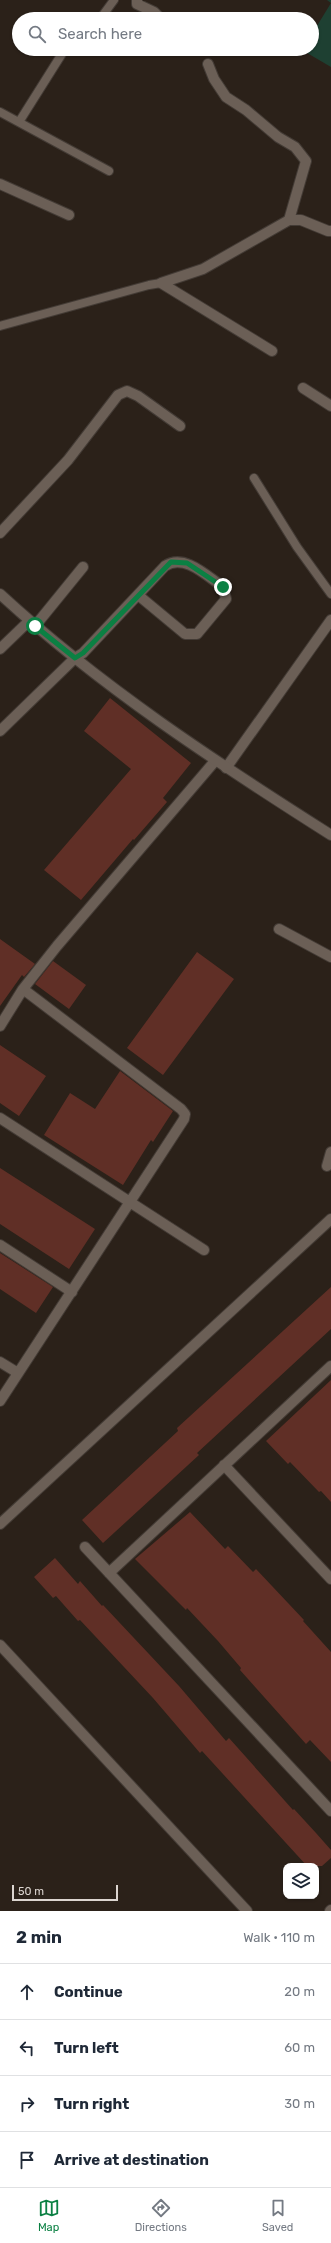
<!DOCTYPE html>
<meta charset="utf-8">
<style>
body{margin:0;font-family:Rubik,sans-serif;background:#f6f6f7;color:#1f2937}
.controls{position:absolute;right:12px;bottom:12px;display:grid;overflow:hidden;border-radius:8px;box-shadow:0 1px 3px #0004}
.controls button{width:36px;height:36px;display:grid;place-items:center;padding:0;border:0;border-bottom:1px solid #e0e1e3;background:#fff;color:#1f2937;font:20px sans-serif}
.scale{position:absolute;left:12px;bottom:10px;width:106px;box-sizing:border-box;padding-left:4px;border:2px solid #dcd5d0;border-top:0;font-size:11px;line-height:14px;white-space:nowrap;color:#dcd5d0;-webkit-text-stroke:3px #2b2119;paint-order:stroke}
.stop{position:absolute;width:12px;height:12px;margin:-9px;border:3px solid #0b8043;border-radius:50%;background:#fff}
.stop.end{background:#0b8043;border-color:#fff;box-shadow:0 1px 4px #0008}
.list{margin:0;padding:0;list-style:none}
h2{display:flex;justify-content:space-between;align-items:center;height:52px;margin:0;padding:0 16px;font-size:17px}
h2 small{font-size:13px;font-weight:400;color:#747a83}
.list li{display:grid;grid-template-columns:26px 1fr auto;gap:12px;align-items:center;box-sizing:border-box;height:56px;padding:0 16px;border-top:1px solid #e0e1e3}
.list b{display:block;font-size:15px;white-space:nowrap}
.list em{font-size:13px;font-style:normal;color:#747a83}
.icon{flex:none;width:22px;height:22px;fill:none;stroke:currentColor;stroke-width:2;stroke-linecap:round;stroke-linejoin:round}
.map{position:relative;flex:none;width:331px;height:1911px;overflow:hidden}
.search{position:absolute;background:#fff;box-shadow:0 1px 3px #0004;left:12px;right:12px;top:12px;height:44px;display:flex;align-items:center;gap:10px;box-sizing:border-box;padding:0 14px;border-radius:22px;color:#747a83;font-size:15px}
.sheet{height:276px;background:#fff}
nav{display:flex;justify-content:space-around;align-items:center;box-sizing:border-box;height:56px;border-top:1px solid #e0e1e3;background:#fff;font-size:11px;color:#747a83}
nav a{display:grid;justify-items:center;gap:2px}
nav .on{color:#0b8043}
.map>svg:first-child{display:block}
</style>
<div class="map">
<svg width="331" height="1911" viewBox="0 0 331 1911">
<rect width="100%" height="100%" fill="#2b2119"/>
<path fill="#1e4032" d="M327 0H331V67L302 50 312 49V34L331 3Z"/>
<path fill="#602f26" d="M110 698 191 763 163 798 167 802 134 840 133 839 81 900 44 870 131 769 84 731Z
M0 939 35 964 24 977 22 975 0 1006Z
M197 952 234 979 163 1075 127 1048Z
M53 961 86 985 69 1009 35 984Z
M0 1045 46 1076 19 1116 0 1103Z
M120 1071 173 1111 153 1142 151 1140 123 1185 44 1135 70 1093 95 1109Z
M0 1168 95 1229 69 1269 0 1224Z
M0 1253 53 1287 36 1313 0 1289Z
M331 1287V1329L197 1453 199 1455 103 1543 82 1520 178 1431 177 1428Z
M331 1380V1502L321 1491 319 1492 290 1462 288 1464 266 1441Z
M190 1512 225 1549 228 1546 253 1572 256 1569 304 1620 303 1621 331 1652V1762L310 1740 306 1744 240 1670 241 1668 218 1641 187 1608 186 1610 135 1559Z
M55 1558 78 1584 80 1581 102 1606 103 1605 179 1686 226 1741 229 1738 293 1810 294 1809 316 1833 331 1850V1858L322 1866H307L202 1751 200 1753 153 1698 80 1620 78 1621 56 1596 53 1598 34 1577Z"/>
<g fill="none" stroke-linecap="round" stroke-linejoin="round">
<defs>
<path id="lane" d="M100 19 114 0
M0 112 109 171
M19 122 65 49
M0 326 149 285 161 283
M254 478 297 547 331 594"/>
<path id="street" d="M137 0V4L154 12 161 19
M208 64 214 79 226 97 246 110 278 137 295 147 306 161 289 220
M0 184 69 215
M161 283 203 269 289 220H301L328 231H331
M161 283 272 351
M303 388 331 406
M0 533 68 460 118 395 127 391 138 396 180 426
M35 626 83 567
M0 649 29 621
M0 731 75 658 83 653 165 566C184 553 207 576 223 587L226 599 197 634H185L138 595
M226 768 331 620
M279 929 331 957
M0 1026 23 989 57 946 215 761
M0 1118 204 1250
M327 1166 331 1152
M0 1245 72 1292
M0 1362 18 1373
M0 1401 184 1119 185 1114 181 1109 23 989
M224 1465 331 1579
M0 1524 331 1219
M85 1547 331 1811
M109 1573 331 1366
M0 1645 247 1911
M330 1911 331 1910"/>
<path id="secondary" d="M0 594C101 687 216 762 331 835"/>
</defs>
<use href="#lane" stroke="#433b35" stroke-width="10"/>
<use href="#street" stroke="#433b35" stroke-width="12"/>
<use href="#secondary" stroke="#433b35" stroke-width="12"/>
<use href="#lane" stroke="#6b5f56" stroke-width="8"/>
<use href="#street" stroke="#6b5f56" stroke-width="10"/>
<use href="#secondary" stroke="#6b5f56" stroke-width="10"/>
</g>
<g fill="none" stroke-linecap="round" stroke-linejoin="round">
<path stroke="#0b8043" stroke-width="5" d="M35 626 75 658 83 653 171 562 187 563 223 587"/>
</g>
</svg>
<div class="controls">
<button><svg class="icon" aria-label="layers" viewBox="0 0 24 24"><path d="M12 4l9 5-9 5-9-5zM3 14l9 5 9-5"/></svg></button>
</div>
<div class="scale">50 m</div>
<div class="stop" style="left:35px;top:626px"></div>
<div class="stop end" style="left:223px;top:587px"></div>
<div class="search"><svg class="icon" aria-label="search" viewBox="0 0 24 24"><circle cx="10" cy="10" r="6"/><path d="M15 15l6 6"/></svg>Search here</div>
</div>
<section class="sheet">
<h2>2 min<small>Walk · 110 m</small></h2>
<ul class="list">
<li><svg class="icon" aria-label="ahead" viewBox="0 0 24 24"><path d="M12 20V5M6 11l6-6 6 6"/></svg><div><b>Continue</b></div><em>20 m</em></li>
<li><svg class="icon" aria-label="left" viewBox="0 0 24 24"><path d="M17 20v-9H6M10 6l-5 5 5 5"/></svg><div><b>Turn left</b></div><em>60 m</em></li>
<li><svg class="icon" aria-label="right" viewBox="0 0 24 24"><path d="M7 20v-9h11M14 6l5 5-5 5"/></svg><div><b>Turn right</b></div><em>30 m</em></li>
<li><svg class="icon" aria-label="arrive" viewBox="0 0 24 24"><path d="M6 21V4h12l-3 4 3 4H6"/></svg><div><b>Arrive at destination</b></div></li>
</ul>
</section>
<nav>
<a class="on"><svg class="icon" aria-label="map" viewBox="0 0 24 24"><path d="M3 6l6-2 6 2 6-2v14l-6 2-6-2-6 2zM9 4v14M15 6v14"/></svg>Map</a>
<a><svg class="icon" aria-label="directions" viewBox="0 0 24 24"><path d="M12 3l9 9-9 9-9-9zM9 14v-3h6M13 9l2 2-2 2"/></svg>Directions</a>
<a><svg class="icon" aria-label="saved" viewBox="0 0 24 24"><path d="M7 4h10v16l-5-4-5 4z"/></svg>Saved</a>
</nav>
